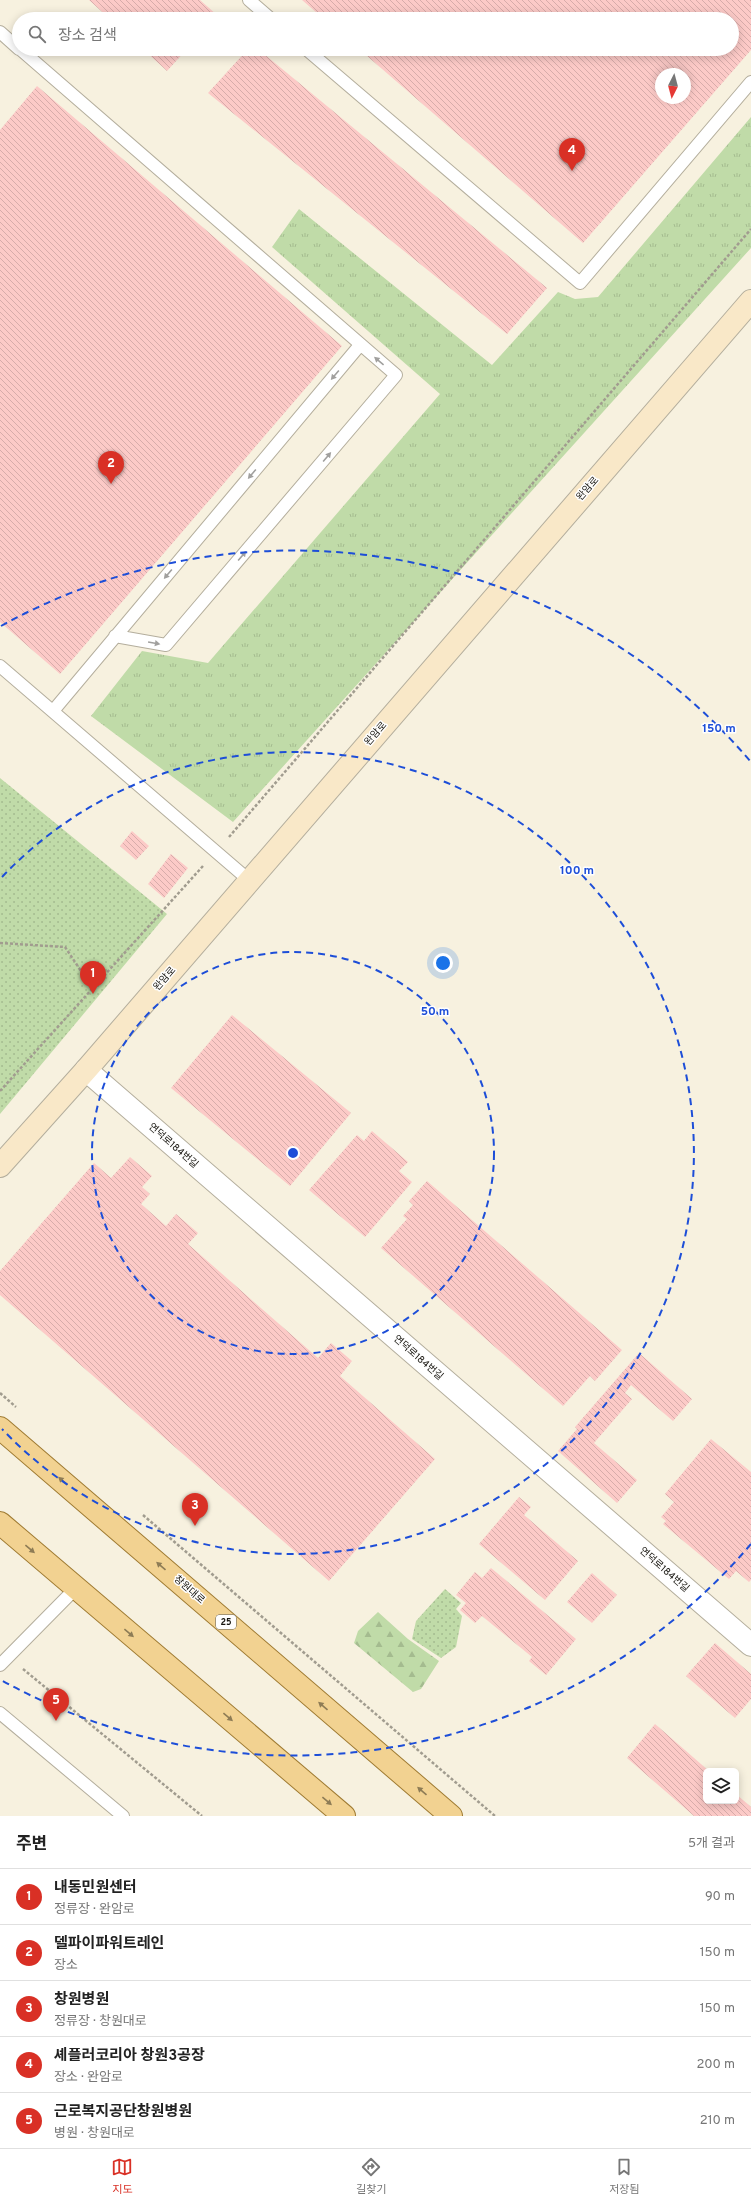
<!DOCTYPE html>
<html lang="ko">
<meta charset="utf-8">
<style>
body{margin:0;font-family:Overpass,"Noto Sans KR",sans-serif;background:#f6f6f6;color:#222}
.controls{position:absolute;right:12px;bottom:12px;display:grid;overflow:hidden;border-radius:6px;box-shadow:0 2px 10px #0003}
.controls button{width:36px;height:36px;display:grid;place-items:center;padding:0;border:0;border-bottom:1px solid #e0e0e0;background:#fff;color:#222;font:20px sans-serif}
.compass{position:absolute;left:655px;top:68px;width:36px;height:36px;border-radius:50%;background:#fff;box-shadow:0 2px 10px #0003;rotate:186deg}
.you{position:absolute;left:443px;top:963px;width:14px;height:14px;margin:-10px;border:3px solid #fff;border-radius:50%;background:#1a73e8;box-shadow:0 0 0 6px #1a73e833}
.badge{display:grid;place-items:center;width:26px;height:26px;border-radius:50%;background:#d93025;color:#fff;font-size:13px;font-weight:700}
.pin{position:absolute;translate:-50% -33px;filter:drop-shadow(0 1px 2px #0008)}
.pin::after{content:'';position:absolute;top:21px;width:14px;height:12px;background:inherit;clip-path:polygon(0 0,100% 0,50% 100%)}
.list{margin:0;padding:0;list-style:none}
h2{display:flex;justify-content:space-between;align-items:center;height:52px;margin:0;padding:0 16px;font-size:17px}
h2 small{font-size:13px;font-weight:400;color:#767676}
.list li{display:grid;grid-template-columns:26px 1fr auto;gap:12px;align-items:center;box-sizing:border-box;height:56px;padding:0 16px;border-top:1px solid #e0e0e0}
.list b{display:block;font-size:15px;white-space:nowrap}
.list p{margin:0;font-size:13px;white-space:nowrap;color:#767676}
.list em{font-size:13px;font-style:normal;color:#767676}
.icon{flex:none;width:22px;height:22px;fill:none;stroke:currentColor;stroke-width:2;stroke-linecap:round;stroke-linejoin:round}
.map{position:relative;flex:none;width:751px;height:1816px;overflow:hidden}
.search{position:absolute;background:#fff;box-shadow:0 2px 10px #0003;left:12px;right:12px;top:12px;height:44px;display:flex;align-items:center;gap:10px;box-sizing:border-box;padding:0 14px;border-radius:22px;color:#767676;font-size:15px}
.sheet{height:332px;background:#fff}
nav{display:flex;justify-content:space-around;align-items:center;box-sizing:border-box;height:56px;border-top:1px solid #e0e0e0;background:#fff;font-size:11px;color:#767676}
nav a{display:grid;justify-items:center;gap:2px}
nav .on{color:#d93025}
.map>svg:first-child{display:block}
</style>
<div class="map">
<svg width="751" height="1816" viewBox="0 0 751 1816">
<defs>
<pattern id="grass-tufts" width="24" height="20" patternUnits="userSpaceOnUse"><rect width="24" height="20" fill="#c0dba8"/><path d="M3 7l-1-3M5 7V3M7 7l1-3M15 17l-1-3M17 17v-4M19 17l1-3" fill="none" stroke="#a4bb8f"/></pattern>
<pattern id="forest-firs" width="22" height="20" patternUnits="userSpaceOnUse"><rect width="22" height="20" fill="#c0dba8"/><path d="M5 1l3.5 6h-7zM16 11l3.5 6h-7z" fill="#a4bb8f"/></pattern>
<pattern id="park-dots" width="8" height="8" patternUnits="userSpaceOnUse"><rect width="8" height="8" fill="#c0dba8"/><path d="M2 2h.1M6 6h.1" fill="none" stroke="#a4bb8f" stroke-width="1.8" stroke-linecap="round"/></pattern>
<pattern id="building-back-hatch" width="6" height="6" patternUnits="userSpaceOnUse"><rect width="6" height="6" fill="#fccac7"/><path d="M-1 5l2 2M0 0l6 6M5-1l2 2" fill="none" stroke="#d7acaa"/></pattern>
</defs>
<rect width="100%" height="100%" fill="#f7f1df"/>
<path fill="url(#grass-tufts)" d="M751 117V248L233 822 91 716 142 651 208 663 440 394 272 247 299 209 492 365 558 292 575 299 598 297Z"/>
<path fill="url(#forest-firs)" d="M378 1612 408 1639 439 1661 421 1689 413 1692 354 1643 358 1631Z"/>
<path fill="url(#park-dots)" d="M0 778 167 914 0 1114Z
M445 1589 461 1603 456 1609 462 1616 456 1647 441 1658 412 1639 416 1621Z"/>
<path fill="url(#building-back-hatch)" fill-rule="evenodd" d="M89 0H200L217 15 214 19H110Z
M302 0H751V50L583 243 359 49H732V19H324ZM661 74H685V98H661Z
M143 49H187L167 71Z
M248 49H258L547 288 507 334 208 93Z
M37 86 342 346 60 674 0 622V130Z
M132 831 149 846 136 860 120 846Z
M171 854 188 868 164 898 148 884Z
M232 1015 351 1113 290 1186 171 1088Z
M372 1131 408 1162 399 1171 412 1182 365 1237 309 1190 357 1135 364 1141Z
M130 1157 152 1176 142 1187 150 1194 141 1204 166 1226 176 1214 198 1233 188 1244 318 1358 331 1343 352 1361 340 1376 435 1459 329 1581 0 1295V1271L94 1163 111 1178Z
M427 1181 622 1350 595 1381 590 1376 563 1406 381 1248 407 1219 403 1216 413 1205 409 1201Z
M639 1353 692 1399 673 1421 631 1385 625 1393 632 1399 594 1443 637 1480 617 1503 558 1451 577 1429 575 1427Z
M711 1439 751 1472V1580L749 1582 736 1571 729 1579 663 1524 666 1521 661 1517 674 1502 665 1494Z
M519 1497 531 1507 524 1515 578 1561 545 1600 479 1544Z
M491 1568 576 1639 546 1675 529 1661 532 1657 482 1616 475 1623 460 1610 466 1603 456 1595 475 1572 482 1578Z
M592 1573 617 1595 592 1623 567 1602Z
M715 1643 751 1674V1699L735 1718 686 1676Z
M655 1724 709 1771H706V1801H736V1794L751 1807V1816H694L627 1758Z"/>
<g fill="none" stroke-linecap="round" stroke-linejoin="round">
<defs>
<path id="service" d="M249 0 271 19
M0 32 19 49
M20 49 396 375 166 645 115 636
M306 49 580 283 751 82
M0 666 250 881
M53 711 360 345
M0 1665 76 1588
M0 1713 123 1816"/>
<path id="minor" d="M86 1070 751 1645"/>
<path id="secondary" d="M0 1166 86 1070 751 301"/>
<path id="primary" d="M0 1428 451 1816
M0 1523 344 1816"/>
</defs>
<use href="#service" stroke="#b4ae9d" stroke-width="14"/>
<use href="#minor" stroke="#b4ae9d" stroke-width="24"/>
<use href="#secondary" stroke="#b4ae9d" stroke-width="24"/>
<use href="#primary" stroke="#9f7b32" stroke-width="24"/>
<path stroke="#a19c8f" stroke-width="2.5" stroke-dasharray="3 2" stroke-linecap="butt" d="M229 837 751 229
M0 943 65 947 93 989
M0 1091 203 866
M0 1393 16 1407
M143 1515 495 1816
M23 1669 202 1816"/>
<use href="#service" stroke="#fff" stroke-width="12"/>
<use href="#minor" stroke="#fff" stroke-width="22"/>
<use href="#secondary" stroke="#f9e8c8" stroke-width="22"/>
<use href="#primary" stroke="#f2d291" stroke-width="22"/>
</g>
<defs><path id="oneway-solid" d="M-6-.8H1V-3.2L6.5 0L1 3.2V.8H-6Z"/></defs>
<g fill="#a1a09e">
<use href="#oneway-solid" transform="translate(379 361) rotate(-140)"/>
<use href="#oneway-solid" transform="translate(335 375) rotate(130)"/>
<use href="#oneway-solid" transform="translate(327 457) rotate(-50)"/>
<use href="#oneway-solid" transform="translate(252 474) rotate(130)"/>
<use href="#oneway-solid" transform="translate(242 556) rotate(-50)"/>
<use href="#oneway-solid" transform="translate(168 574) rotate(130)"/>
<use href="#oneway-solid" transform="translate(154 643) rotate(10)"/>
</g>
<g fill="#8e7c55">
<use href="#oneway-solid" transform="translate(63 1481) rotate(-139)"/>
<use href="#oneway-solid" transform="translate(30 1549) rotate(40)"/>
<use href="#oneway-solid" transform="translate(161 1566) rotate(-139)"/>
<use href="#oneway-solid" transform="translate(129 1633) rotate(40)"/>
<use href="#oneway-solid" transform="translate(323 1706) rotate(-139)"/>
<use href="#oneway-solid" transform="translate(228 1717) rotate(40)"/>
<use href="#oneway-solid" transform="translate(422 1791) rotate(-139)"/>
<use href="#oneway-solid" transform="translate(327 1801) rotate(40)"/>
</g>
<g fill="none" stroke="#1d4ed8" stroke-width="2" stroke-dasharray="7 5">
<circle cx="293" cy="1153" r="201"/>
<path d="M2 877A401 401 0 1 1 2 1429"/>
<path d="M751 1544A602 602 0 0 1 1 1680M1 626A602 602 0 0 1 751 762"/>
</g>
<g text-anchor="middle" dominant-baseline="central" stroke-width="3" stroke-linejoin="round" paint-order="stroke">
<rect fill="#fefefe" stroke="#5a5955" stroke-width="1" x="216" y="1615" width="20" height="14" rx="3"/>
<g font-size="9" font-weight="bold" fill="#14120c">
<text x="226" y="1622">25</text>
</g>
<g font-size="10" fill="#14120c" stroke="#fefefe">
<text transform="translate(588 489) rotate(-49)">완암로</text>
<text transform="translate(376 734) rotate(-49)">완암로</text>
<text transform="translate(165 979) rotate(-49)">완암로</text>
<text transform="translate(173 1146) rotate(41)">연덕로184번길</text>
<text transform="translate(418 1358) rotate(41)">연덕로184번길</text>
<text transform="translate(664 1570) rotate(41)">연덕로184번길</text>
<text transform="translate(189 1590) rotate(41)">창원대로</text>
</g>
</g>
<circle cx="293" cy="1153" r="6" fill="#1d4ed8" stroke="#fefefe" stroke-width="2"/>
<g font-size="12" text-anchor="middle" font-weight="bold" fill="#1d4ed8" stroke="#fefefe" stroke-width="3" stroke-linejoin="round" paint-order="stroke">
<text x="719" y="732">150 m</text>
<text x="577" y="874">100 m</text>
<text x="435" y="1015">50 m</text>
</g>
</svg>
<div class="controls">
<button><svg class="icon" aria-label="layers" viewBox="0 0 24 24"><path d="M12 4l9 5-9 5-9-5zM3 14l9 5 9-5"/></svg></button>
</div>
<svg class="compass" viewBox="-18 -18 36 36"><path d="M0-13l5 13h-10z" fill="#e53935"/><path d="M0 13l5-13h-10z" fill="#767676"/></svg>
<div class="you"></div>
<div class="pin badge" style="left:93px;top:994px">1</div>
<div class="pin badge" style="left:111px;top:484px">2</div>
<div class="pin badge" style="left:195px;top:1526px">3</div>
<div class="pin badge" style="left:572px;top:171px">4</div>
<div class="pin badge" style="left:56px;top:1721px">5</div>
<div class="search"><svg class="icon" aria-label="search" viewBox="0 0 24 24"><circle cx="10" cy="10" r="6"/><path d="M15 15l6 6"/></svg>장소 검색</div>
</div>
<section class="sheet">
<h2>주변<small>5개 결과</small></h2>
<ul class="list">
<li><span class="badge">1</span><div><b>내동민원센터</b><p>정류장 · 완암로</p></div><em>90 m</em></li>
<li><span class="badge">2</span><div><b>델파이파워트레인</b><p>장소</p></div><em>150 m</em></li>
<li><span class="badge">3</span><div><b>창원병원</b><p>정류장 · 창원대로</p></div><em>150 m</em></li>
<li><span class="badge">4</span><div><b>셰플러코리아 창원3공장</b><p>장소 · 완암로</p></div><em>200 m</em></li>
<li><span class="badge">5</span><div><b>근로복지공단창원병원</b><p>병원 · 창원대로</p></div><em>210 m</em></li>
</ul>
</section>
<nav>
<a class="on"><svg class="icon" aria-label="map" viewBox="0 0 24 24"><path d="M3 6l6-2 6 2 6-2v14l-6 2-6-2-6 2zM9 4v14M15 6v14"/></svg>지도</a>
<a><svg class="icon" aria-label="directions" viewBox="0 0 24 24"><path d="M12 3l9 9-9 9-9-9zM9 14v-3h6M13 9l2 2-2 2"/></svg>길찾기</a>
<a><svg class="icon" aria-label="saved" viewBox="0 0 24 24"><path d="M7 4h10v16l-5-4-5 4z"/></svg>저장됨</a>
</nav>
